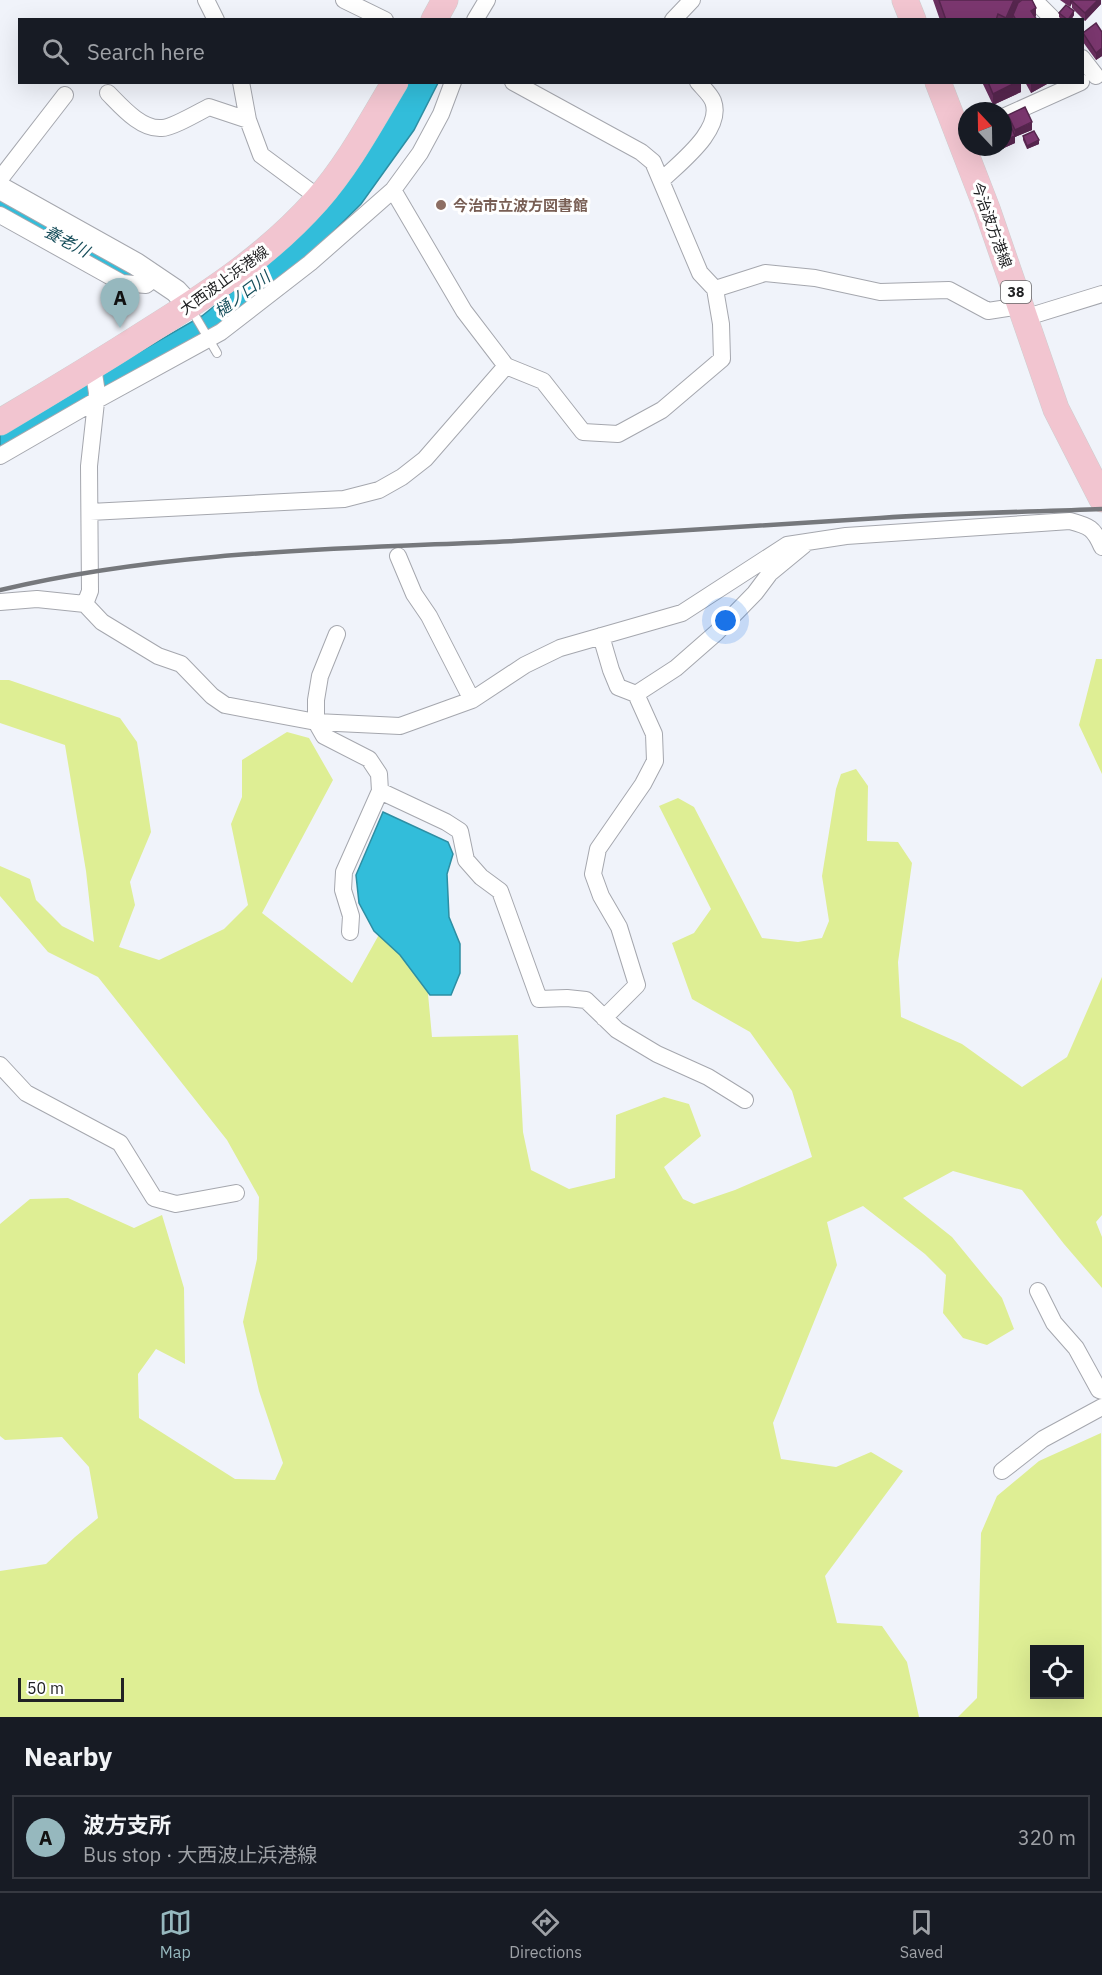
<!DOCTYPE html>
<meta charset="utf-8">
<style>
body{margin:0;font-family:"IBM Plex Sans","Noto Sans JP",sans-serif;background:#242831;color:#f1f3f6}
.controls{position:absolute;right:18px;bottom:18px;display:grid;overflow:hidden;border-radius:0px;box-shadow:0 6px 24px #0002}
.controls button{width:54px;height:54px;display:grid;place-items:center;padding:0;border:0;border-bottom:2px solid #363941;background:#171b24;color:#f1f3f6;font:30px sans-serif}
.compass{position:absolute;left:958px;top:102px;width:54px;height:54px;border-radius:50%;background:#171b24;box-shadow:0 6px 24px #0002;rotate:338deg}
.scale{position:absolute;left:18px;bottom:15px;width:106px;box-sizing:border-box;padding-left:6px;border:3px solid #212224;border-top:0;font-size:16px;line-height:21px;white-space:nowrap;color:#212224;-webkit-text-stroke:4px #fff;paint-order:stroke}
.you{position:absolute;left:726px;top:621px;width:21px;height:21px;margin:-15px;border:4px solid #fff;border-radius:50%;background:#1a73e8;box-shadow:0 0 0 9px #1a73e833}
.badge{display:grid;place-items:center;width:39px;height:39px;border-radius:50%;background:#96b8be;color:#111;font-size:20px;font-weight:700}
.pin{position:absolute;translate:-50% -50px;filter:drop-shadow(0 2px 3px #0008)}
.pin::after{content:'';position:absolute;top:32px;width:21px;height:18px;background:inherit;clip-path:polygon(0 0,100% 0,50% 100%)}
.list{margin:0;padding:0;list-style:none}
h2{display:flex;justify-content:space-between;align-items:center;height:78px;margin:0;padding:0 24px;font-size:26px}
h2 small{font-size:20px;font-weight:400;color:#9ea1a6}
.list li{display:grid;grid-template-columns:39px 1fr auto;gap:18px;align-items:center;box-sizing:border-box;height:84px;margin:0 12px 12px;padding:0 12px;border:2px solid #363941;border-radius:0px}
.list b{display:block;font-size:22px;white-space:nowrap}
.list p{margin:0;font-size:20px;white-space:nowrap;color:#9ea1a6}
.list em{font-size:20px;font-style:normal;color:#9ea1a6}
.icon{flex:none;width:33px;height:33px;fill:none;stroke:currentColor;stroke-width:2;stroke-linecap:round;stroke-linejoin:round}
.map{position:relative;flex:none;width:1102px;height:1717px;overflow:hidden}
.search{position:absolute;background:#171b24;box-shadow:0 6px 24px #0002;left:18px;right:18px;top:18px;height:66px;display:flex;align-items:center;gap:15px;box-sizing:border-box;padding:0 21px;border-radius:0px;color:#9ea1a6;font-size:22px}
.sheet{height:174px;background:#171b24}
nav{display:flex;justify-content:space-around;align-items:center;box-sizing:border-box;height:84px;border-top:2px solid #363941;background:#171b24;font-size:16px;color:#9ea1a6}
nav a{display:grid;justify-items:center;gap:3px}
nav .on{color:#96b8be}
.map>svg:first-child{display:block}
</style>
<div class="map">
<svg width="1102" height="1717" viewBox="0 0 1102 1717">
<rect width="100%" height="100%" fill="#f0f3fa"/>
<path fill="#deee94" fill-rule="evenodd" d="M1096 659H1102V774L1079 725Z
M0 680H9L120 718 137 742 151 832 130 882 135 905 119 947 159 960 224 929 248 905 231 824 242 797V760L287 732 309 738 333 780 262 913 352 983 381 931 427 983 432 1037 518 1035 523 1132 531 1170 569 1189 615 1178 616 1115 664 1097 689 1104 701 1136 664 1167 683 1199 694 1204 735 1190 812 1157 792 1091 750 1032 692 999 672 943 694 933 711 909 659 806 678 798 694 807 762 938 798 942 822 938 829 921 822 876 836 789 841 774 856 769 868 786 867 841 898 842 912 863 898 962 901 1017 962 1044 1022 1087 1067 1057 1102 977V1215L1096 1222 1102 1237V1288L1064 1244 1022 1190 953 1171 903 1198 952 1237 1002 1298 1014 1329 987 1345 963 1338 943 1313 946 1275 925 1254 863 1206 827 1222 837 1265 773 1423 781 1459 836 1467 871 1452 903 1471 825 1576 837 1623 882 1626 907 1662 919 1717H0V1571L46 1564 75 1537 98 1518 89 1467 62 1437 5 1440 0 1436V1224L30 1199 68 1198 134 1228 162 1215 184 1288 185 1364 156 1349 138 1374 139 1418 235 1479 275 1480 283 1463 259 1391 243 1322 257 1259 259 1197 227 1140 98 977 48 952 0 896V866L30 879 36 900 62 926 94 942 86 871 65 745 0 723Z
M1101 1433 1102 1717H958L977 1698 981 1533 997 1496 1039 1461ZM1034 1650H1080V1694H1034Z"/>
<path fill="#32bdda" stroke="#2d8ea3" stroke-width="1.5" d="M408 83H438L414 130 361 204 324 241 242 313 0 450V432L202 316 254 274 384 125Z
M383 812 448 842 453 854 447 874 449 917 460 944V973L451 995H430L400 955 374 931 359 903 356 875Z"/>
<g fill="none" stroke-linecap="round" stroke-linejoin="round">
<path stroke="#32bdda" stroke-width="26" d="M0 204 134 277"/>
<defs>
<path id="lane" d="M191 309 217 353"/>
<path id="street" d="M206 0 216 20
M344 0 385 20
M1034 0 1054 20
M475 20 487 0
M673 20 692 0
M1082 58 1096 76
M241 82 248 120 261 155 319 198
M108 93C121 106 141 130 162 128 172 128 199 112 209 107L248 120
M1003 117 1081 82
M0 179 65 95
M661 181C679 163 724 130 713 101 710 94 703 88 698 82
M393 190 464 311 506 366 543 381 583 432 618 434 662 410 722 359 721 324 715 289 700 273 653 162 641 152 513 82
M0 215 122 283 146 285 155 278
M715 289 765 273 815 278 880 292 949 290 988 311 1021 306
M1024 318 1102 294
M0 456 97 400 221 332 310 263 393 190 420 153 441 114 453 82
M90 512 344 499 379 490 402 477 425 459 506 366
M398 556 414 594 429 616 472 700
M0 602 37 599 85 604 102 622 158 656 181 664 212 696 225 705 316 722 400 726 472 700 525 665 560 648 682 613 787 545 846 536 1070 521C1089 526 1094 528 1102 547
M85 604 90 591 89 466 97 393 93 367
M337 634 320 676 316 700V722L324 736 369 759 379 774 380 791 344 872 343 890 351 916 350 932
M601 636 611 670 618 687 636 694
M380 791 446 822 460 831 466 860 481 877 500 891 539 999 567 998 586 1000 617 1030 657 1054 708 1077 745 1100
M604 1018 637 985 619 927 601 896 593 874 598 849 643 784 655 761 654 734 636 694 676 668 716 633 755 593 770 573 804 545
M0 1065 26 1093 120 1143 154 1198 176 1204 236 1193
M1038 1291 1054 1323 1076 1348 1099 1390 1102 1391
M1002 1471 1043 1439 1102 1407"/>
<path id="secondary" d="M0 188 136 264 176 291 190 306"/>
<path id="primary" d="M905 0 913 20
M434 20 445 0
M938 82 987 209 1056 409 1102 499
M0 422C51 392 102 361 152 329 213 291 269 254 317 200 348 165 371 122 395 82"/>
</defs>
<use href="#lane" stroke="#a5a7ae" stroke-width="10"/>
<use href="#street" stroke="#a5a7ae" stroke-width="18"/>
<use href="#secondary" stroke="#a5a7ae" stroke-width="24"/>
<use href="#primary" stroke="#cececf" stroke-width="27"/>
<use href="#lane" stroke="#fff" stroke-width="8"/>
<use href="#street" stroke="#fff" stroke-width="16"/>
<use href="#secondary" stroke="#fff" stroke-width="22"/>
<use href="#primary" stroke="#f2c5d0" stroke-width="26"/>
<path stroke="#76787c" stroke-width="4.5" d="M0 590C168 550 342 549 514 541 636 534 758 525 880 518 954 513 1028 512 1102 509"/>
</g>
<path fill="#6a2f5f" d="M933 0H1021L1020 1 1036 16 1035 17 1037 20H1013V16L1012 20H940Z
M1060 0H1101V4L1085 21 1072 8V3L1070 7Z
M1059 13 1074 15 1071 20H1062L1059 17Z
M1102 32V56L1096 60 1083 42V33Z
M982 82H1021V92L993 105Z
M1025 82H1047V84L1031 93Z
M1008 115 1032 130 1015 137V143L995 152 992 147H1003Z
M1023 136 1039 144 1027 149 1023 140Z"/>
<path fill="#56264e" d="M1014 0H1021L1012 20H1006Z
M1070 0H1075L1072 1V3L1070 7Z
M1098 0H1101V4L1085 21V13Z
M1036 8V16L1031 18V11Z
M1074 11V15L1071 20H1068Z
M1102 48V56L1096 60V53Z
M1017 82H1021V92L993 105V94Z
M1031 82H1047V84L1031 93Z
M1032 122V130L1015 137V143L995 152V147H1003V141L1015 136V130Z
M1039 140V144L1027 149V146Z"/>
<path fill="#7b376f" stroke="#56264e" stroke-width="1.5" d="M939 0H1014L1006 18 998 14 996 20H946Z
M1022 0H1032L1036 8 1031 11 1037 20H1016L1013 15 1018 3Z
M1073 0H1098L1085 13 1072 1Z
M1066 5 1074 11 1068 20 1059 13Z
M1096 23 1102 32V48L1096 53 1083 33Z
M988 82H1017L993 94Z
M1025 107 1032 122 1015 130 1008 115Z
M1007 117 1015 136 1003 141V119Z
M1034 131 1039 140 1027 146 1023 136Z"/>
<circle fill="#8d6e63" stroke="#fff" stroke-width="2" cx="441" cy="205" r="6"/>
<g text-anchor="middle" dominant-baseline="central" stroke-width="6" stroke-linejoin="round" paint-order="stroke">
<rect fill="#fff" stroke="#646466" stroke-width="1.5" x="1001" y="281" width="30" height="22" rx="4.5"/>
<g font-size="14" font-weight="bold" fill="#212224">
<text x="1016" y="292">38</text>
</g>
<g font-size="15" font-weight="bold" fill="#785e54" stroke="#fff" text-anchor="start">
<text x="453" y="205">今治市立波方図書館</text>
</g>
<g font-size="15" fill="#212224" stroke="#fff">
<text transform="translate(992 225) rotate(70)">今治波方港線</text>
<text transform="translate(224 280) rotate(-36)">大西波止浜港線</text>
</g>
<g font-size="16" font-style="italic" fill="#174e5b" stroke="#fff">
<text transform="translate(67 241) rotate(28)">養老川</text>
<text transform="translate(242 294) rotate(-37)">樋ノ口川</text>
</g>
</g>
</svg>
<div class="controls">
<button><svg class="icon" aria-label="locate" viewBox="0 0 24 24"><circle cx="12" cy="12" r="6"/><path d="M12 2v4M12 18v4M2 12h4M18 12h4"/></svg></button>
</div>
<svg class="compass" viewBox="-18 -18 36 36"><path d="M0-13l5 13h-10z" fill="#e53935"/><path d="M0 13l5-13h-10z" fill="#9ea1a6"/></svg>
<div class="scale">50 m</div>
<div class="you"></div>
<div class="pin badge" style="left:120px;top:328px">A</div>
<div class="search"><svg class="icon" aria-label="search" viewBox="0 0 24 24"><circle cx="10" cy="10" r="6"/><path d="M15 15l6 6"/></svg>Search here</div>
</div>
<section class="sheet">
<h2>Nearby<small></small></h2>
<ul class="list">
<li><span class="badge">A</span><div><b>波方支所</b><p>Bus stop · 大西波止浜港線</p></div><em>320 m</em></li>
</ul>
</section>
<nav>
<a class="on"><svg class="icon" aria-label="map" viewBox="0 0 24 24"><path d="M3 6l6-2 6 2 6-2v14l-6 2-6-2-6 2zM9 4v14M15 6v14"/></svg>Map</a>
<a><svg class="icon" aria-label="directions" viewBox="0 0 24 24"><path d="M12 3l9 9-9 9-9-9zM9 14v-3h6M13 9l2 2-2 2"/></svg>Directions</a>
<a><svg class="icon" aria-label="saved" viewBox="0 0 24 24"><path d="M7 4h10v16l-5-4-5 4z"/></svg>Saved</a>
</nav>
